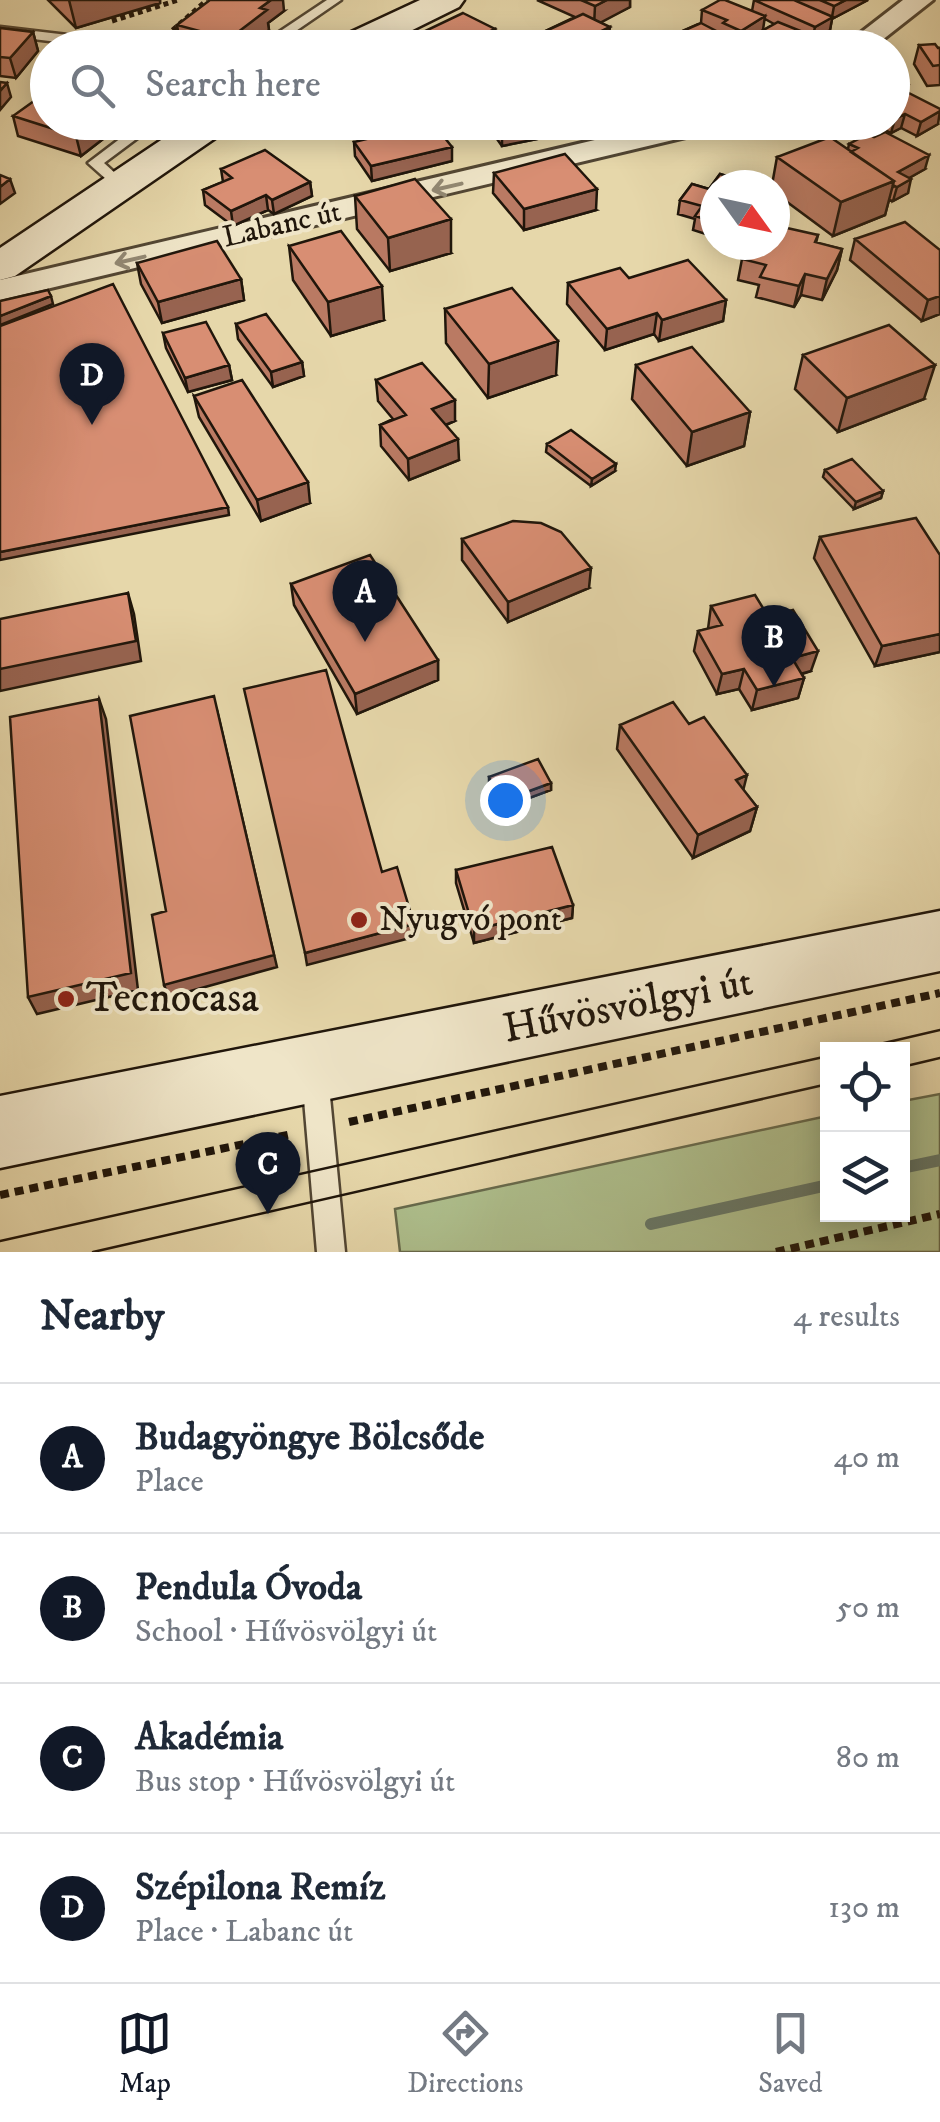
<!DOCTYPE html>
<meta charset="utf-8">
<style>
body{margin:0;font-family:"IM FELL DW Pica",serif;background:#f6f6f7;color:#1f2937}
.controls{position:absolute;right:30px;bottom:30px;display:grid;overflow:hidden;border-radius:0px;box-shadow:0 5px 25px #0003}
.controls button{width:90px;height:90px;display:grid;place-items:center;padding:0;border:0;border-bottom:2px solid #e0e1e3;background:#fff;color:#1f2937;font:50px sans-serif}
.compass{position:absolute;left:700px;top:170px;width:90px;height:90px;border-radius:50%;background:#fff;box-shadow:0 5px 25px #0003;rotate:123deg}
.you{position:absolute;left:505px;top:800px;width:35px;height:35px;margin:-25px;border:8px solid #fff;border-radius:50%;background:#1a73e8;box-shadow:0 0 0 15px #1a73e833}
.badge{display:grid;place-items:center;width:65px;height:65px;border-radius:50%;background:#111827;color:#fff;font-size:32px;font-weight:700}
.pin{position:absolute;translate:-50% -82px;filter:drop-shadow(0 2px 5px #0008)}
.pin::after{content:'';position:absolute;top:52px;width:35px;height:30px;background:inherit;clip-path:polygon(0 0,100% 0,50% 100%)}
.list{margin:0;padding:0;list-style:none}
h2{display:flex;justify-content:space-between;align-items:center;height:130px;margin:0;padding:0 40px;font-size:42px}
h2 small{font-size:32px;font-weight:400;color:#747a83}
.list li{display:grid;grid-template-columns:65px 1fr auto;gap:30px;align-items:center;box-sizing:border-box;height:150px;padding:0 40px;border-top:2px solid #e0e1e3}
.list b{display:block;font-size:38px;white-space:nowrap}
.list p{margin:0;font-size:32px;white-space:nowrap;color:#747a83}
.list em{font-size:32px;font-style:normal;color:#747a83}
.icon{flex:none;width:55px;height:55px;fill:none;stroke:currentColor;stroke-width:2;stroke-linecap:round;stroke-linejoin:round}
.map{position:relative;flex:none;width:940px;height:1252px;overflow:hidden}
.search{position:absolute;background:#fff;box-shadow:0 5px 25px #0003;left:30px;right:30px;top:30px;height:110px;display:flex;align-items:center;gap:25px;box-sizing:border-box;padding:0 35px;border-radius:55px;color:#747a83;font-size:38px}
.sheet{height:730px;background:#fff}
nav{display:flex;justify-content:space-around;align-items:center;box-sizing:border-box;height:140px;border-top:2px solid #e0e1e3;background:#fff;font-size:28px;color:#747a83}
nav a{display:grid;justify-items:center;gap:5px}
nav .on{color:#111827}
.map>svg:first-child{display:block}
</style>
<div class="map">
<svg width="940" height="1252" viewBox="0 0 940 1252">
<rect width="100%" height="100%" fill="#e6d7aa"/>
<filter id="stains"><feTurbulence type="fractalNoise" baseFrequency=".002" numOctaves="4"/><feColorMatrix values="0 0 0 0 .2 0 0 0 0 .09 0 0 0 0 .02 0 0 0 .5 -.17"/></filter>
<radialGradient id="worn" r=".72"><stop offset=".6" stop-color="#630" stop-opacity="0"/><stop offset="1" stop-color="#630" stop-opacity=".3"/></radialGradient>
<path fill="#aebf8d" stroke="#676a4c" stroke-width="2.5" d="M940 1094V1252H400L395 1209 827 1116 828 1214H902L903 1101Z"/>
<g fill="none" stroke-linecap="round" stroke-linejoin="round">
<path stroke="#677868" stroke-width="12" d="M902 1168 940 1160
M651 1224 828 1185"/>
<defs>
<path id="service" d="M327 0H341L271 48H255Z
M0 27 144 44 150 48H107L0 35Z
M142 122H159L104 163 127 184 115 187 88 163Z
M315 1064 324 1067 328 1076 345 1252H317L302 1076 306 1067Z"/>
<path id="minor" d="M903 0H933L872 48H841Z
M671 122H725L711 131 0 300V280Z"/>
<path id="secondary" d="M420 0H464L459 7 376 48H330L334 40Z
M188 122H233L227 130 15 276 0 280V248Z
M940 911V971L0 1168V1096Z"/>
</defs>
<use href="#service" stroke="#524633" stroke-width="5"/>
<use href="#minor" stroke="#524633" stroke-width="6"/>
<use href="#secondary" stroke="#20160b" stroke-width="5"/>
<path stroke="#20160b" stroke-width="5" stroke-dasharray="5 4" stroke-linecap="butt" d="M112 21 178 0
M159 42 207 0"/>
<path stroke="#20160b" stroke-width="8" stroke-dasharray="9 6" stroke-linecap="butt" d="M349 1122 940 993
M0 1195 292 1134
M776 1252 940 1214"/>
<use href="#service" fill="#efe5c8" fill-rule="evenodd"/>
<use href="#minor" fill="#efe5c8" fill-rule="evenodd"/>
<use href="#secondary" fill="#efe5c8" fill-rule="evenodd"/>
<path stroke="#20160b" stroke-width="2.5" d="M854 1050 940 1030
M902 1067 940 1058
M0 1241 828 1056
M93 1252 828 1084"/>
</g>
<path fill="#ba7a63" stroke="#20160b" stroke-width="2.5" d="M48 0H160V3L76 28Z
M537 0H630V7L600 22 608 41 595 48 539 47V34L575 17Z
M754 0H868L832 19 830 30 817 38 816 48H762L758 46 760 32 774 24 765 19 741 43 749 48H668L669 37 701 23 702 10 752 11Z
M284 11 268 23 269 30 246 48H191L180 44 177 25Z
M0 28 33 32 38 51 16 78 0 76Z
M495 29V42L491 44V48H427L423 46V32Z
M919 45 940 48V85L927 86 914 64Z
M892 78 938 124 917 136 901 128 891 133 870 122H892Z
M13 116 48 122H125L81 156 18 136Z
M485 122H579L578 131 502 146Z
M354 142 452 161 372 181 355 156Z
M849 144 925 169 909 178 908 193 893 201 889 200 885 215 833 236 775 193V185H772L777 157 848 149Z
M221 169 310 182 312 196 274 214 268 210 233 226 205 205 203 190 223 182Z
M494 173 596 210 524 230 493 193Z
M720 174 747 182 746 185H715V237L693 230 695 219 678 214 680 200 692 184 709 189Z
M355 196 451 253 390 271 357 229Z
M783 235H818L816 243 842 249 837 270 822 300 801 295 794 307 756 297 759 285 738 280 742 259Z
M855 239 940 250V314L922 321 850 260Z
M289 246 384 320 331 336 293 280Z
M137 263 241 279 244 300 162 323 141 284Z
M629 278 726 300 723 321 659 341 654 334 605 350 567 304 568 283Z
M445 309 556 375 488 398 446 343Z
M236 324 302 362 304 376 273 387 238 339Z
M163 333 229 365 232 380 188 392 166 348Z
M803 355 924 399 838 432 795 389Z
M636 365 750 412 744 446 687 466 632 399Z
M376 380 455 421 446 425 459 460 409 480 381 446 380 425 393 419 378 401Z
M194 396 310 503 261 521 199 417Z
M547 444 615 471 591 486 546 452Z
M825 470 883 491 881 498 854 509 823 477Z
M820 537 940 555V652L875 666 814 558Z
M462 539 589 588 508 622 462 560Z
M291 584 438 660V680L357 714 294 605Z
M711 606 768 616 811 671 802 674 804 678 798 698 752 710 739 689 717 694 694 651 698 631 708 629Z
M689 724 757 807 750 831 693 858 617 749 620 725Z
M489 777 551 783V790L502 808 489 784Z
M456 870 573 905 572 918 474 943 456 883Z"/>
<path fill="#976350" stroke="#20160b" stroke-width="2.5" d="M69 0H160V3L76 28Z
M271 0H283L284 11 268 23 269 30 246 48H230L229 39 260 8Z
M607 0H630V7L594 26 595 6Z
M846 0H868L832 19 830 30 812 40 815 27 832 17 834 6Z
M765 16 763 30 739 44 741 31Z
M610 27 608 41 595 48H566Z
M495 29V42L491 44V48H478L480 36Z
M33 32 38 51 16 78 10 58Z
M818 38 816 48H802Z
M7 83 11 97 0 110V91Z
M940 111 938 124 917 136 921 122Z
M905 114 901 128 891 133 895 119Z
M94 122H125L81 156 76 136Z
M550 122H579L578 131 502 146V132Z
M452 147V161L372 181 371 166Z
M929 155 925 169 895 186 898 172Z
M10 179 15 193 0 204V187Z
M911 179 908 193 893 201 897 187Z
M894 181 885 215 833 236 841 202Z
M310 182 312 196 274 214 272 200Z
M597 189 596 210 524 230V209Z
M266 195 268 210 233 226 231 211Z
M451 219V253L390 271 388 238Z
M842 249 837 270 822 300 827 279Z
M805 274 801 295 794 307 799 286Z
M241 279 244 300 162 323 158 302Z
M382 286 384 320 331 336 328 302Z
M51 296 53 304 0 325V316Z
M940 296V314L922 321 928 300Z
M726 300 723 321 659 341 662 320Z
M657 313 654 334 605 350 607 329Z
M558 341 556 375 488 398 489 364Z
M302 362 304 376 273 387 271 372Z
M229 365 232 380 188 392 185 378Z
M935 365 924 399 838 432 847 398Z
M455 400V421L433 430 432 409Z
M750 412 744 446 687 466 692 432Z
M458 439 459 460 409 480 408 459Z
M616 464 615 471 591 486 592 479Z
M308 482 310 503 261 521 257 500Z
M883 491 881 498 854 509 856 502Z
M228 507 229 515 0 560V552Z
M591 568 589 588 508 622V602Z
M128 593 134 614 141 661 0 691V669Z
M940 634V652L875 666 882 646Z
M818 651 811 671 786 678 792 658Z
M438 660V680L357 714 355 694Z
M744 669 739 689 717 694 722 674Z
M804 678 798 698 752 710 757 690Z
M99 699 106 719 138 990 37 1014 28 997Z
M217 710 277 967 169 997 164 985Z
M747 775 741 799 736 780Z
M551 783V790L502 808V801Z
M757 807 750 831 693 858 698 835Z
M573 905 572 918 474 943V930Z
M414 924V937L307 965 305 953Z"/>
<path fill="#d88e73" stroke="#20160b" stroke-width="2.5" d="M210 0H271L260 8 267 10 229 39 177 25Z
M581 0H607L595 6Z
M720 0H725L765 16 741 31 723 23 727 20 702 10Z
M754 0H794L833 17 815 27Z
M820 0H846L834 6Z
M463 13 495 29 480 36 491 42 478 48H453L423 32Z
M583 14 610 27 566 48 539 34Z
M778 22 818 38 802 48H796L760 32Z
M701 23 749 48H689L669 37Z
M0 28 33 32 10 58 0 57Z
M131 33 182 48H110Z
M935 44 938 48H940V65L933 66 919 45Z
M892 78 908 85 901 89 940 109V111L921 122 905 114 895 119 892 118Z
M0 82 7 83 0 91Z
M48 91V122H94L76 136 13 116Z
M495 122H550L502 132Z
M433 123 452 147 371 166 354 142Z
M885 132 929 155 898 172 911 179 897 187 893 185 894 181 851 152 858 148 849 144 868 134 874 137Z
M830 137 894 181 841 202 777 157Z
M265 150 310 182 272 200 266 195 231 211 203 190 232 178 221 169Z
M565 154 597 189 524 209 494 173Z
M720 174 747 182 744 185H715V222L695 216 702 206 680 200 692 184 709 189Z
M0 175 10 179 0 187Z
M415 179 451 219 388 238 355 196Z
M905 222 940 250V296L928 300 855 239Z
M787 228 818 235 815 242 842 249 827 279 805 274 799 286 760 277 766 265 742 259 750 245H775V233L783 235Z
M341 231 382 286 328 302 289 246Z
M217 241 241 279 158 302 137 263Z
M688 260 726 300 662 320 657 313 607 329 568 283 620 268 629 278Z
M113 284 228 507 0 552V326Z
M512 288 558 341 489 364 445 309Z
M48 290 51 296 0 316V301Z
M266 314 302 362 271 372 236 324Z
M206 322 229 365 185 378 163 333Z
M889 325 935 365 847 398 803 355Z
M692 347 750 412 692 432 636 365Z
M422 363 455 400 432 409 458 439 408 459 380 425 406 415 376 380Z
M242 380 308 482 257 500 194 396Z
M571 430 616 464 592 479 547 444Z
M852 459 883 491 856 502 825 470Z
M916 518 940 555V634L882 646 820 537Z
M513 521 541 523 561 532 591 568 508 602 462 539Z
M370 555 438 660 355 694 291 584Z
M128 593 136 641 0 669V619Z
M755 595 768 616 793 610 818 651 792 658 804 678 757 690 744 669 722 674 698 631 722 625 711 606Z
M326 670 382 872 397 867 414 924 305 953 244 689Z
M214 696 274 955 164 985 152 915 166 911 130 716Z
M99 699 131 973 28 997 10 717Z
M673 702 689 724 704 717 747 775 736 780 757 807 698 835 620 725Z
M538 759 551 783 502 801 489 777Z
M552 847 573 905 474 930 456 870Z"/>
<defs><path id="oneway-shaft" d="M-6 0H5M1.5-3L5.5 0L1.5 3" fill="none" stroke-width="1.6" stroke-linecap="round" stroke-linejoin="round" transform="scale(2.5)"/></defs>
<g stroke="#928873">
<use href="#oneway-shaft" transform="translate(447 187) rotate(167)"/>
<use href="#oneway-shaft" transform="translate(130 260) rotate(167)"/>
</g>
<g fill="#8f2418" stroke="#efe5c8" stroke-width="4">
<circle cx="359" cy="920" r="10"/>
<circle cx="66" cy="999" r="10"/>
</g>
<g text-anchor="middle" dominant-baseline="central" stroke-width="8" stroke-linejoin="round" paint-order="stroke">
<g font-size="30" fill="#20160b" stroke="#efe5c8">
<text transform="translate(282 225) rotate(-13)">Labanc út</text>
</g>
<g font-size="35" fill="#20160b" stroke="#efe5c8" text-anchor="start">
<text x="379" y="920">Nyugvó pont</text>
</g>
<g font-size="42" fill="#20160b" stroke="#efe5c8" text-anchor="start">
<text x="86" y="999">Tecnocasa</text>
</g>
<g font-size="42" fill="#20160b" stroke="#efe5c8">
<text transform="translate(628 1006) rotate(-11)">Hűvösvölgyi út</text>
</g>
</g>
<rect width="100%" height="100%" filter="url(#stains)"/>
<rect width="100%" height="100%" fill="url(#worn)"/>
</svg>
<div class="controls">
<button><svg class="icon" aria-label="locate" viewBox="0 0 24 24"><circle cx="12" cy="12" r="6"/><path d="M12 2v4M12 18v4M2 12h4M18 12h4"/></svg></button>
<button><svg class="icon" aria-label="layers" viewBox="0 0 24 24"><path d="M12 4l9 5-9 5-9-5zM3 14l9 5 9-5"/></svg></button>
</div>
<svg class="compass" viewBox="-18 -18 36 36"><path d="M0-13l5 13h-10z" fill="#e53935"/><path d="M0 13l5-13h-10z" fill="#747a83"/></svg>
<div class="you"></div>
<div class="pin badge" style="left:365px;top:642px">A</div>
<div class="pin badge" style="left:774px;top:687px">B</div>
<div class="pin badge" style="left:268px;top:1214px">C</div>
<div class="pin badge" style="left:92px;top:425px">D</div>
<div class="search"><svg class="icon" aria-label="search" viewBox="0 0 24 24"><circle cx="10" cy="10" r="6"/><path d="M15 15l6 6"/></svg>Search here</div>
</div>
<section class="sheet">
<h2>Nearby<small>4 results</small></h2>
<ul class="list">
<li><span class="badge">A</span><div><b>Budagyöngye Bölcsőde</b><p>Place</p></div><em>40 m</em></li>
<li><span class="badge">B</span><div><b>Pendula Óvoda</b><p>School · Hűvösvölgyi út</p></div><em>50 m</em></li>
<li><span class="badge">C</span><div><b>Akadémia</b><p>Bus stop · Hűvösvölgyi út</p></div><em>80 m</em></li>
<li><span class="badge">D</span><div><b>Szépilona Remíz</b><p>Place · Labanc út</p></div><em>130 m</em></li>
</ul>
</section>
<nav>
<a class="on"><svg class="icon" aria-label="map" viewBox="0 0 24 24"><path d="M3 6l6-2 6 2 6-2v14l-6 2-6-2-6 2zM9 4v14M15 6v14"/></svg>Map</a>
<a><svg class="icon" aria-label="directions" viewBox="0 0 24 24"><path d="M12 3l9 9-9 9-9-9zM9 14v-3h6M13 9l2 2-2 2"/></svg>Directions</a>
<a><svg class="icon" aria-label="saved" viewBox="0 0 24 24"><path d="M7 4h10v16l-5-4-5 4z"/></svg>Saved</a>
</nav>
